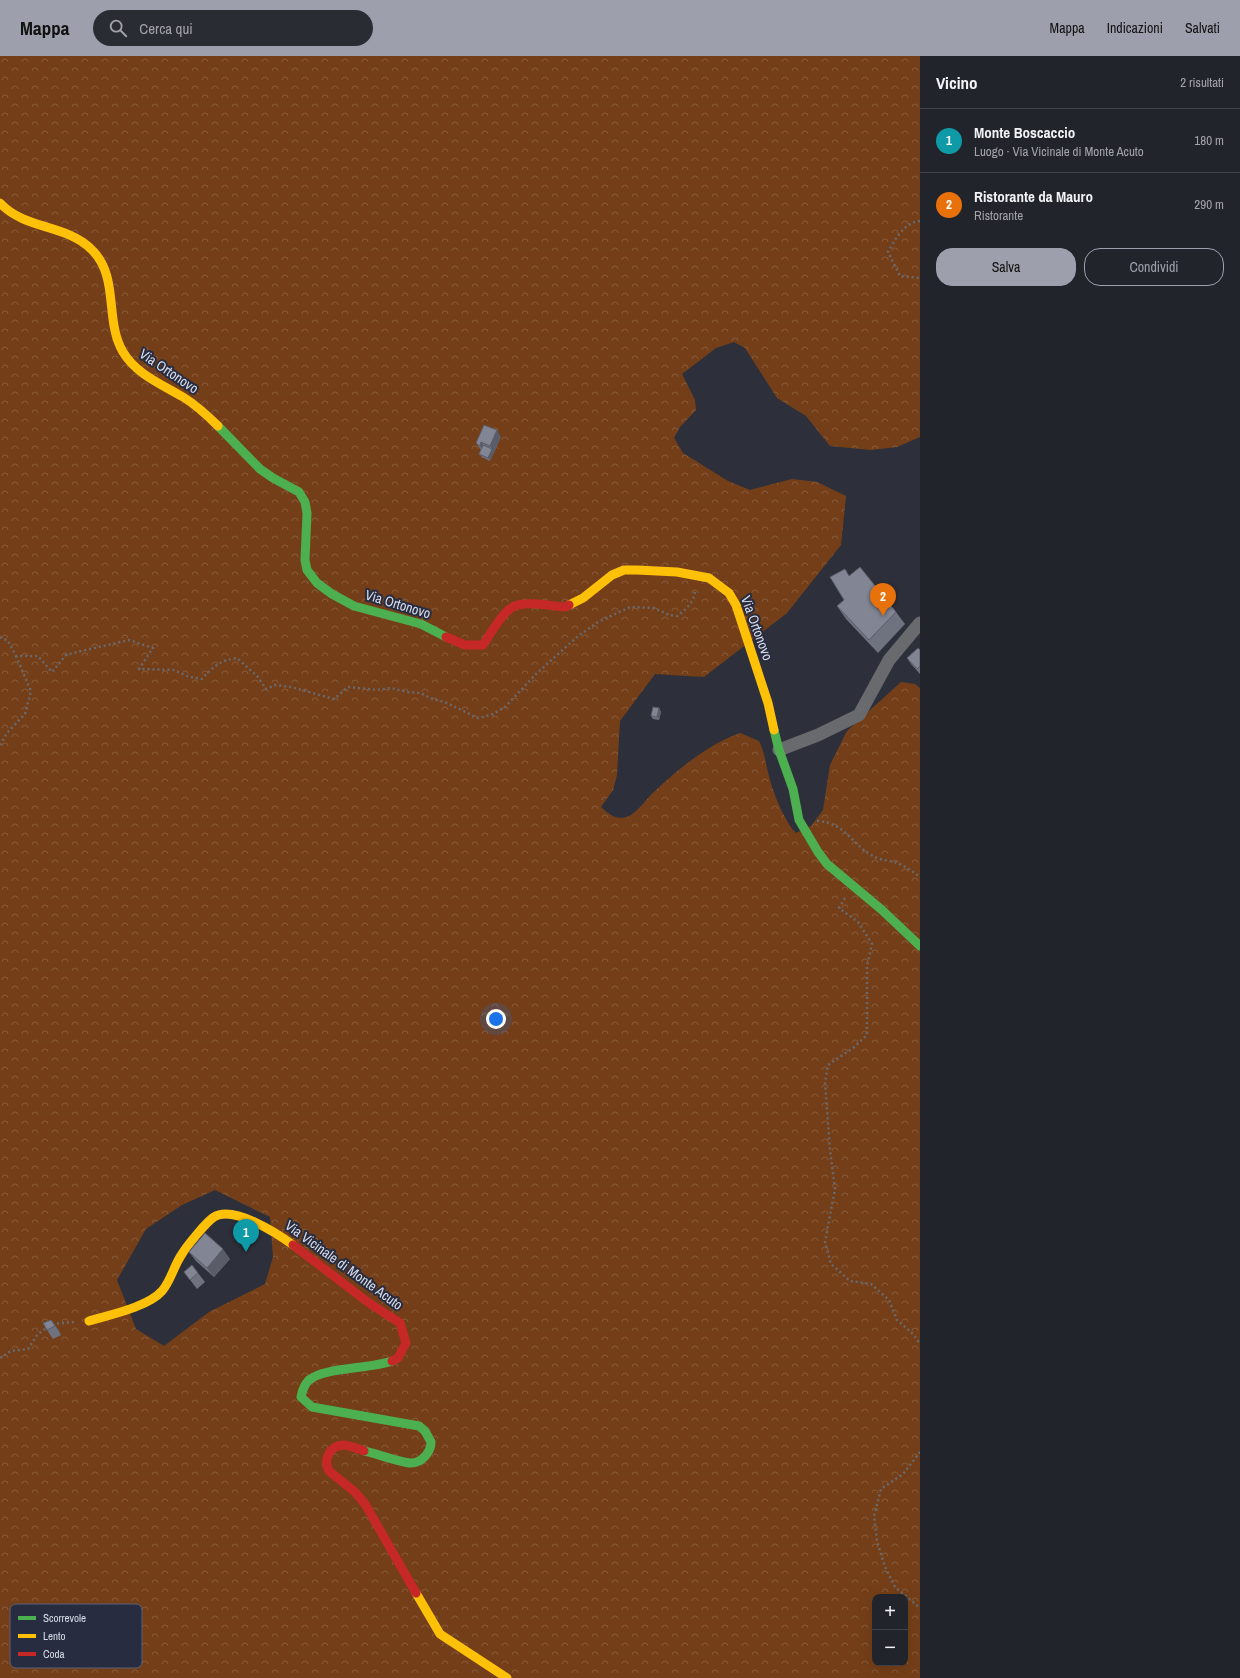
<!DOCTYPE html>
<html lang="it">
<meta charset="utf-8">
<style>
body{margin:0;font-family:"Archivo Narrow",sans-serif;background:#2a2c34;color:#f1f3f6}
.controls{position:absolute;right:12px;bottom:12px;display:grid;overflow:hidden;border-radius:8px;box-shadow:0 4px 16px #0002}
.controls button{width:36px;height:36px;display:grid;place-items:center;padding:0;border:0;border-bottom:1px solid #3f4148;background:#22242c;color:#f1f3f6;font:20px sans-serif}
.you{position:absolute;left:496px;top:963px;width:14px;height:14px;margin:-10px;border:3px solid #fff;border-radius:50%;background:#1a73e8;box-shadow:0 0 0 6px #1a73e833}
.badge{display:grid;place-items:center;width:26px;height:26px;border-radius:50%;background:#9da0ac;color:#fff;font-size:13px;font-weight:700}
.pin{position:absolute;translate:-50% -33px;filter:drop-shadow(0 1px 2px #0008)}
.pin::after{content:'';position:absolute;top:21px;width:14px;height:12px;background:inherit;clip-path:polygon(0 0,100% 0,50% 100%)}
.list{margin:0;padding:0;list-style:none}
h2{display:flex;justify-content:space-between;align-items:center;height:52px;margin:0;padding:0 16px;font-size:17px}
h2 small{font-size:13px;font-weight:400;color:#a2a4a9}
.list li{display:grid;grid-template-columns:26px 1fr auto;gap:12px;align-items:center;box-sizing:border-box;height:64px;padding:0 16px;border-top:1px solid #3f4148}
.list b{display:block;font-size:15px;white-space:nowrap}
.list p{margin:0;font-size:13px;white-space:nowrap;color:#a2a4a9}
.list em{font-size:13px;font-style:normal;color:#a2a4a9}
.actions{display:flex;gap:8px;padding:12px 16px}
.actions a{flex:1;padding:9px 0;border:1px solid #9da0ac;border-radius:16px;text-align:center;font-size:14px;color:#9da0ac}
.actions .main{background:#9da0ac;color:#111}
.icon{flex:none;width:22px;height:22px;fill:none;stroke:currentColor;stroke-width:2;stroke-linecap:round;stroke-linejoin:round}
.map{position:relative;flex:none;width:920px;height:1622px;overflow:hidden}
header{display:flex;align-items:center;gap:24px;box-sizing:border-box;height:56px;padding:0 20px;background:#9da0ac;color:#111}
header strong{font-size:19px}
nav{display:flex;gap:22px;margin-inline-start:auto;font-size:14px}
.search{width:280px;height:36px;background:#2a2c34;display:flex;align-items:center;gap:10px;box-sizing:border-box;padding:0 14px;border-radius:22px;color:#a2a4a9;font-size:15px}
main{display:flex}
aside{flex:1;background:#22242c}
.map>svg:first-child{display:block}
</style>
<header>
<strong>Mappa</strong>
<div class="search"><svg class="icon" aria-label="search" viewBox="0 0 24 24"><circle cx="10" cy="10" r="6"/><path d="M15 15l6 6"/></svg>Cerca qui</div>
<nav><a>Mappa</a><a>Indicazioni</a><a>Salvati</a></nav>
</header>
<main>
<div class="map">
<svg width="920" height="1622" viewBox="0 0 920 1622">
<defs>
<pattern id="forest-crowns" width="20" height="18" patternUnits="userSpaceOnUse"><rect width="20" height="18" fill="#743f18"/><path d="M2 6a3 3 0 1 1 6 0M12 15a3 3 0 1 1 6 0" fill="none" stroke="#875a3a"/></pattern>
</defs>
<rect width="100%" height="100%" fill="#2d303a"/>
<path fill="url(#forest-crowns)" fill-rule="evenodd" d="M0 0H920V381L897 391 871 394 830 390 806 360 777 342 745 292 734 286 716 292 682 318 695 344 696 354 680 371 674 382 683 397 728 425 750 434 792 423 817 426 846 440 841 489 787 557 704 621 655 618 620 665 617 719 613 734 601 751C609 759 619 766 631 759 640 753 647 742 655 735 678 713 709 688 740 677L759 685C765 697 766 711 770 724 774 739 785 766 796 777L811 770 823 754 830 709 847 675 901 626 915 628 920 632V1622H0ZM215 1134 270 1161 273 1201 265 1228 209 1256 164 1290 136 1273 117 1224 146 1173 182 1149ZM875 1541H905V1607H875Z"/>
<g fill="none" stroke-linecap="round" stroke-linejoin="round">
<path stroke="#68696e" stroke-width="2.5" stroke-dasharray="2 3" stroke-linecap="butt" d="M920 165C904 166 895 184 888 196L900 220 920 222
M0 581 8 585 16 600H38L52 616 66 599 73 597 129 584 153 592 139 613 174 614 189 621 202 623C212 611 221 604 237 602L257 620 266 633 275 629 291 631 334 643 348 631 377 634 391 632 407 636 421 637 430 642 447 647 478 662 491 659 505 651 536 618 577 581 598 566 630 551 654 552 669 559 677 560C686 554 695 545 695 534
M0 689 7 677 25 658 31 635 16 600
M817 765C845 766 852 789 873 800 879 804 887 804 894 806 904 809 912 815 920 821
M845 842 839 852 858 866 872 888 867 910V979L853 992 828 1009 825 1027 830 1094 835 1133 825 1186 831 1208 850 1225 871 1228 889 1244 897 1264 913 1278 920 1288
M52 1268 75 1266
M0 1302 11 1295 28 1293 38 1278 48 1271
M920 1396 903 1418 881 1433 874 1460 877 1485 885 1511 895 1531 920 1552"/>
<path stroke="#686a6e" stroke-width="13" d="M779 694 818 679 859 659 889 604 920 567"/>
<path stroke="#4caf50" stroke-width="9" d="M218 370 260 413 273 422 299 436 305 446 307 457 305 504 307 514 317 527 332 538 354 550 421 568 446 581
M774 674 779 694 793 733 799 764 818 796 827 808 882 854 920 890
M364 1395C375 1397 401 1407 411 1407 422 1407 431 1396 431 1386L425 1375 419 1370 312 1351 301 1341C302 1335 304 1329 309 1324 324 1311 371 1313 392 1305"/>
<path stroke="#ffc107" stroke-width="9" d="M0 147C25 174 66 168 91 193 120 220 104 264 123 296 136 318 161 328 183 341 196 349 207 359 218 370
M569 549 583 542 612 519 624 514H637L677 516 709 522 729 537 736 549 768 647 774 674
M89 1265C109 1259 148 1251 162 1235 171 1225 174 1209 182 1198 186 1191 207 1165 214 1161 233 1149 277 1177 293 1189
M416 1537 440 1578 507 1622"/>
<path stroke="#c62828" stroke-width="9" d="M446 581 465 589H483C490 579 503 554 515 550 529 545 550 550 565 551L569 549
M293 1189 369 1247 400 1267 406 1287 398 1302 392 1305
M364 1395C358 1393 349 1389 343 1389 329 1390 323 1404 329 1415L355 1436 365 1448 416 1537"/>
</g>
<path fill="#6f727f" d="M501 381 490 405 482 401 479 398 481 394 476 387Z
M850 519 896 556 905 568 878 597 846 563 837 550 844 544Z
M920 594V618L911 608 907 602Z
M659 652 661 656 659 664 653 663 651 660Z
M189 1196 230 1203 214 1221 196 1205Z
M184 1216 198 1217 205 1226 197 1233Z
M51 1264 58 1273 61 1279 53 1283 47 1274Z"/>
<path fill="#5a5d68" d="M497 374 501 381 490 405 488 402 492 393 490 390Z
M481 386 486 393 484 396 480 390Z
M659 652 661 656 659 664 657 661Z
M223 1193 230 1203 214 1221 207 1212Z
M51 1264 58 1273 61 1279Z"/>
<path fill="#818594" stroke="#5a5d68" d="M484 369 497 374 490 390 481 386 480 390 476 387Z
M483 389 492 393 488 402 479 398Z
M860 511 896 556 869 584 837 550 844 544 830 521 845 513 849 520Z
M918 592 920 594V610L917 613 907 602Z
M653 651 659 652 657 661 651 660Z
M205 1177 223 1193 207 1212 189 1196Z
M192 1209 198 1217 190 1224 184 1216Z
M51 1264 55 1270 47 1274 43 1267Z"/>
<g text-anchor="middle" dominant-baseline="central" stroke-width="4" stroke-linejoin="round" paint-order="stroke">
<g font-size="14" fill="#d9ddea" stroke="#272c40">
<text transform="translate(169 315) rotate(34)">Via Ortonovo</text>
<text transform="translate(398 548) rotate(17)">Via Ortonovo</text>
<text transform="translate(757 572) rotate(70)">Via Ortonovo</text>
<text transform="translate(344 1209) rotate(36)">Via Vicinale di Monte Acuto</text>
</g>
</g>
<rect x="10" y="1548" width="132" height="64" rx="6" fill="#272c40" stroke="#5c6173" stroke-width="1"/>
<rect x="18" y="1560" width="18" height="4" fill="#4caf50"/>
<rect x="18" y="1578" width="18" height="4" fill="#ffc107"/>
<rect x="18" y="1596" width="18" height="4" fill="#c62828"/>
<g font-size="11" fill="#d9ddea">
<text x="43" y="1566">Scorrevole</text>
<text x="43" y="1584">Lento</text>
<text x="43" y="1602">Coda</text>
</g>
</svg>
<div class="controls">
<button>+</button>
<button>−</button>
</div>
<div class="you"></div>
<div class="pin badge" style="left:246px;top:1196px;background:#0f9aa8">1</div>
<div class="pin badge" style="left:883px;top:560px;background:#e8710a">2</div>
</div>
<aside>
<h2>Vicino<small>2 risultati</small></h2>
<ul class="list">
<li><span class="badge" style="background:#0f9aa8">1</span><div><b>Monte Boscaccio</b><p>Luogo · Via Vicinale di Monte Acuto</p></div><em>180 m</em></li>
<li><span class="badge" style="background:#e8710a">2</span><div><b>Ristorante da Mauro</b><p>Ristorante</p></div><em>290 m</em></li>
</ul>
<div class="actions"><a class="main">Salva</a><a>Condividi</a></div>
</aside>
</main>
